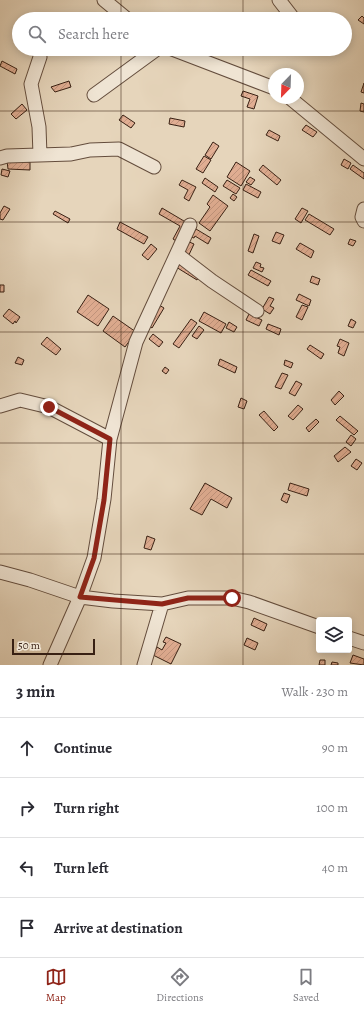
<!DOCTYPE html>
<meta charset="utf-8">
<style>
body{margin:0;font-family:Alegreya,serif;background:#f7f7f7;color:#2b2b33}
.controls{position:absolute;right:12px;bottom:12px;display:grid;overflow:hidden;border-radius:4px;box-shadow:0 2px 10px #0003}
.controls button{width:36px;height:36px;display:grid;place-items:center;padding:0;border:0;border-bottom:1px solid #e1e1e2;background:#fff;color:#2b2b33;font:20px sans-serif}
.compass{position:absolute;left:268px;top:68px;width:36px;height:36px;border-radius:50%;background:#fff;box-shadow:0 2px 10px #0003;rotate:203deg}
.scale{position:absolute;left:12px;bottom:10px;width:83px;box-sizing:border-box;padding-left:4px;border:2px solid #382013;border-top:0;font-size:11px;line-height:14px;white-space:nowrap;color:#382013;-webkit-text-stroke:3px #efe4d3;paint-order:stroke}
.stop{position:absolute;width:12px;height:12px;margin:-9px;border:3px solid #8f2418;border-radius:50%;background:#fff}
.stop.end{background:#8f2418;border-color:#fff;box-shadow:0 1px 4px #0008}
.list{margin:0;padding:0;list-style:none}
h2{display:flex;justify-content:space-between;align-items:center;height:52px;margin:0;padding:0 16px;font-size:17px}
h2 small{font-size:13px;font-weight:400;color:#7c7c81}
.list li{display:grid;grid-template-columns:26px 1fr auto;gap:12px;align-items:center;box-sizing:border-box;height:60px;padding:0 16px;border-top:1px solid #e1e1e2}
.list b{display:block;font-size:15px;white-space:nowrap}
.list em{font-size:13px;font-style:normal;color:#7c7c81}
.icon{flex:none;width:22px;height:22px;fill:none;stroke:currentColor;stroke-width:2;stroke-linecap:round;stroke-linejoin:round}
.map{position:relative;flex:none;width:364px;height:665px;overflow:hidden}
.search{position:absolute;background:#fff;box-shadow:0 2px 10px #0003;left:12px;right:12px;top:12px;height:44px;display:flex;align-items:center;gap:10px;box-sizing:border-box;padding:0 14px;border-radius:22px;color:#7c7c81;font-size:15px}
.sheet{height:292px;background:#fff}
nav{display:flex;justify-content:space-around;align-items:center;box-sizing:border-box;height:56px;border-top:1px solid #e1e1e2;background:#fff;font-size:11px;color:#7c7c81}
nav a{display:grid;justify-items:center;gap:2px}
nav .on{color:#8f2418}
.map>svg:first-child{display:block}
</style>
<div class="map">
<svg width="364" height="665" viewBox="0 0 364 665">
<defs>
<pattern id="building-hatch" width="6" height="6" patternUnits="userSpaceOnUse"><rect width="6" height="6" fill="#e1ae93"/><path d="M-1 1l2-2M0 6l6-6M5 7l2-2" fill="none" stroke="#c2957e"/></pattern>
</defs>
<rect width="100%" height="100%" fill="#e6d5bb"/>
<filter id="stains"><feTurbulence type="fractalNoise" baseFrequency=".005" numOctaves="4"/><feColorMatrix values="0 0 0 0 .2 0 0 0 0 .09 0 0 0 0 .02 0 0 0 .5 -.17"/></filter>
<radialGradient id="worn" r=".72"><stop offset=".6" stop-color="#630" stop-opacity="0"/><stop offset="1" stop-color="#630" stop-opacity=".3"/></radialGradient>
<path fill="url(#building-hatch)" stroke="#382013" d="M362 16 364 18V24L358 20Z
M2 61 17 69 15 74 0 66Z
M69 81 71 87 55 92 51 87Z
M364 83V93L361 92Z
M243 91 258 96 254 109 247 107 250 99 241 96Z
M361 103 364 104V112L360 111Z
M22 104 27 110 16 119 11 114Z
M123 115 135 123 131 128 119 120Z
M170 118 185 121 184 127 169 124Z
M306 125 317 132 313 137 302 130Z
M269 130 280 136 278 141 266 135Z
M213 142 219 146 211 159 205 155Z
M204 156 211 160 203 173 196 169Z
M344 159 351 163 348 169 341 165Z
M7 161 30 162V170L8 169Z
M236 162 250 171 241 186 227 177Z
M263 165 281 180 277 185 259 170Z
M353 165 364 173V179L350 169Z
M2 169 10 171 8 177 1 175Z
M250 177 255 180 251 185 246 182Z
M205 178 218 187 215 192 202 183Z
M182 180 196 187 189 201 184 198 188 190 179 185Z
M227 180 240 188 236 194 223 186Z
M246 184 261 192 258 198 243 190Z
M233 194 237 197 234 201 230 198Z
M213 195 228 206 210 231 199 223 210 207 207 204Z
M4 206 10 209 3 220 0 219V213Z
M162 208 189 224 179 243 173 239 180 226 159 214Z
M302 208 308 211 301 223 295 219Z
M55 211 70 219 68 223 53 214Z
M309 214 334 229 330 235 305 220Z
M120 222 148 237 144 244 117 229Z
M196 229 211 238 208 244 195 236 194 238 191 237Z
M276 232 284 235 280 244 272 241Z
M254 234 259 236 253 253 248 251Z
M350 239 356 241 353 246 348 244Z
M187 241 194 244 187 259 180 256Z
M300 243 314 251 311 258 296 249Z
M151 244 157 249 148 260 142 255Z
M180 261 200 274 197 280 176 267Z
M256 262 261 264 260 267 264 268 262 272 253 268Z
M251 270 271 281 268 286 248 275Z
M312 276 320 279 318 285 310 282Z
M0 285H4V292H0Z
M299 294 311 300 309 306 296 300Z
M88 295 109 309 98 326 77 312Z
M269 297 274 299 270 306 274 308 270 314 262 309Z
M159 305 164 308 152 328 148 325Z
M302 305 308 307 302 320 296 317Z
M9 309 20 317 16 323 15 321 13 324 3 316Z
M204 312 226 324 221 333 199 321Z
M249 314 262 320 259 326 246 320Z
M113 316 136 332 125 347 103 331Z
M191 319 197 323 179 348 173 344Z
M351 319 356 322 353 328 348 326Z
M229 322 237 327 234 332 226 328Z
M268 324 281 329 279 335 266 329Z
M199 326 204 330 197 339 192 336Z
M153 334 163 342 159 347 149 339Z
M47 337 61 349 56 355 41 344Z
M340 339 349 343 344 356 338 353 340 347 337 346Z
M310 345 324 354 321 359 307 349Z
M18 357 24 360 22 365 15 363Z
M220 359 237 367 235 373 218 365Z
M285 360 293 363 291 368 284 365Z
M165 367 169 370 166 374 162 371Z
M282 373 288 375 281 389 275 387Z
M296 381 302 384 295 396 289 393Z
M339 391 344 396 335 405 331 400Z
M241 398 247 401 244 409 238 407Z
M298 405 303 409 293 420 288 416Z
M264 411 278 427 274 431 259 415Z
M340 416 358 431 354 435 336 420Z
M316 419 319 422 309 432 306 428Z
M351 435 356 439 351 446 346 442Z
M345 447 351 452 338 462 334 456Z
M356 459 362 463 357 470 351 466Z
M205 483 232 498 227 508 211 499 202 515 190 509Z
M290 483 309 489 307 496 288 490Z
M284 493 290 495 287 503 281 500Z
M147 536 155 539 151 550 144 548Z
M254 618 267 624 264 631 251 625Z
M166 637 181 644 171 664 153 655 157 647 162 650 166 643 163 642Z
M247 638 258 643 255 650 244 645Z
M353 655 364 659V665L350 663Z
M320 660H325V665H319Z
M332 662 338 663V665H331Z"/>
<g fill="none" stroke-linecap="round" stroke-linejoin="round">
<defs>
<path id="street" d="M104 0 127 19
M279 0 293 18
M172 49 274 88
M40 57 31 84 39 127 40 155
M94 95 157 49
M290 98 364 159
M0 158 7 156 71 154 90 150 119 149 154 167
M364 209 362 217 364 221
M177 254 212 281 257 311
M0 406 20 400 49 407 110 439
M0 572 30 580 80 597 113 601 162 604 188 598H232L249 602 319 627
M349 638 364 643
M50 665 80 597 94 558 104 499 110 439 136 342 190 225
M144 665 162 604"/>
</defs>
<use href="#street" stroke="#644d3d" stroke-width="15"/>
<use href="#street" stroke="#efe4d3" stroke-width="13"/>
</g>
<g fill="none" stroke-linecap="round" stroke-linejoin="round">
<path stroke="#8f2418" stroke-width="5" d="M49 407 110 439 104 500 94 558 80 597 162 604 188 598H232"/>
</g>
<path fill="none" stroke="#382013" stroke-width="1" stroke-opacity="0.55" d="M121 0V19M243 0V19M121 49V665M243 49V665M0 111H364M0 222H364M0 332H364M0 443H364M0 554H364"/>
<rect width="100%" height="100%" filter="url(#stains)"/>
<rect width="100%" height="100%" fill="url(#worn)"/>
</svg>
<div class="controls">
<button><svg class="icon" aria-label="layers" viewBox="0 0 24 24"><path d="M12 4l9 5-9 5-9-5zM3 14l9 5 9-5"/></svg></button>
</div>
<svg class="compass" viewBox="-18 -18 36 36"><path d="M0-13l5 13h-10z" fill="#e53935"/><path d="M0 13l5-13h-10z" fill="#7c7c81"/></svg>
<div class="scale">50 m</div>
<div class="stop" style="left:232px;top:598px"></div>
<div class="stop end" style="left:49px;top:407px"></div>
<div class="search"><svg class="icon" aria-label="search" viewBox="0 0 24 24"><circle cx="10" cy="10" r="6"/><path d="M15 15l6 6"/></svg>Search here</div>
</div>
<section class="sheet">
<h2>3 min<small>Walk · 230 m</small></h2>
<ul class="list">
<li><svg class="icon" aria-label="ahead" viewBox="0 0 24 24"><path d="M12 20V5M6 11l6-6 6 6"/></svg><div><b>Continue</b></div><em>90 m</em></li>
<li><svg class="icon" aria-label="right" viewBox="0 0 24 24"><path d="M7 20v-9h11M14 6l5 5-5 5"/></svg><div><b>Turn right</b></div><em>100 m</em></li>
<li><svg class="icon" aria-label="left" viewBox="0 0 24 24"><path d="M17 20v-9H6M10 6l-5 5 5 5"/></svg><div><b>Turn left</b></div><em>40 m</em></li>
<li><svg class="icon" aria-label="arrive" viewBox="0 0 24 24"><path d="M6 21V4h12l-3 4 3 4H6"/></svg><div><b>Arrive at destination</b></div></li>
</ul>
</section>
<nav>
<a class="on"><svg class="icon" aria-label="map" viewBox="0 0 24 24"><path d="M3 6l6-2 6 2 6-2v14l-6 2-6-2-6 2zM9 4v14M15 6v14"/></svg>Map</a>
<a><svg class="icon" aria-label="directions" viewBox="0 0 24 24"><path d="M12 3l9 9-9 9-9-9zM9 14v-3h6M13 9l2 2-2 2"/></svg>Directions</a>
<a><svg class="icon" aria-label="saved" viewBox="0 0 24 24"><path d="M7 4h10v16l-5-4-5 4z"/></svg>Saved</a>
</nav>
